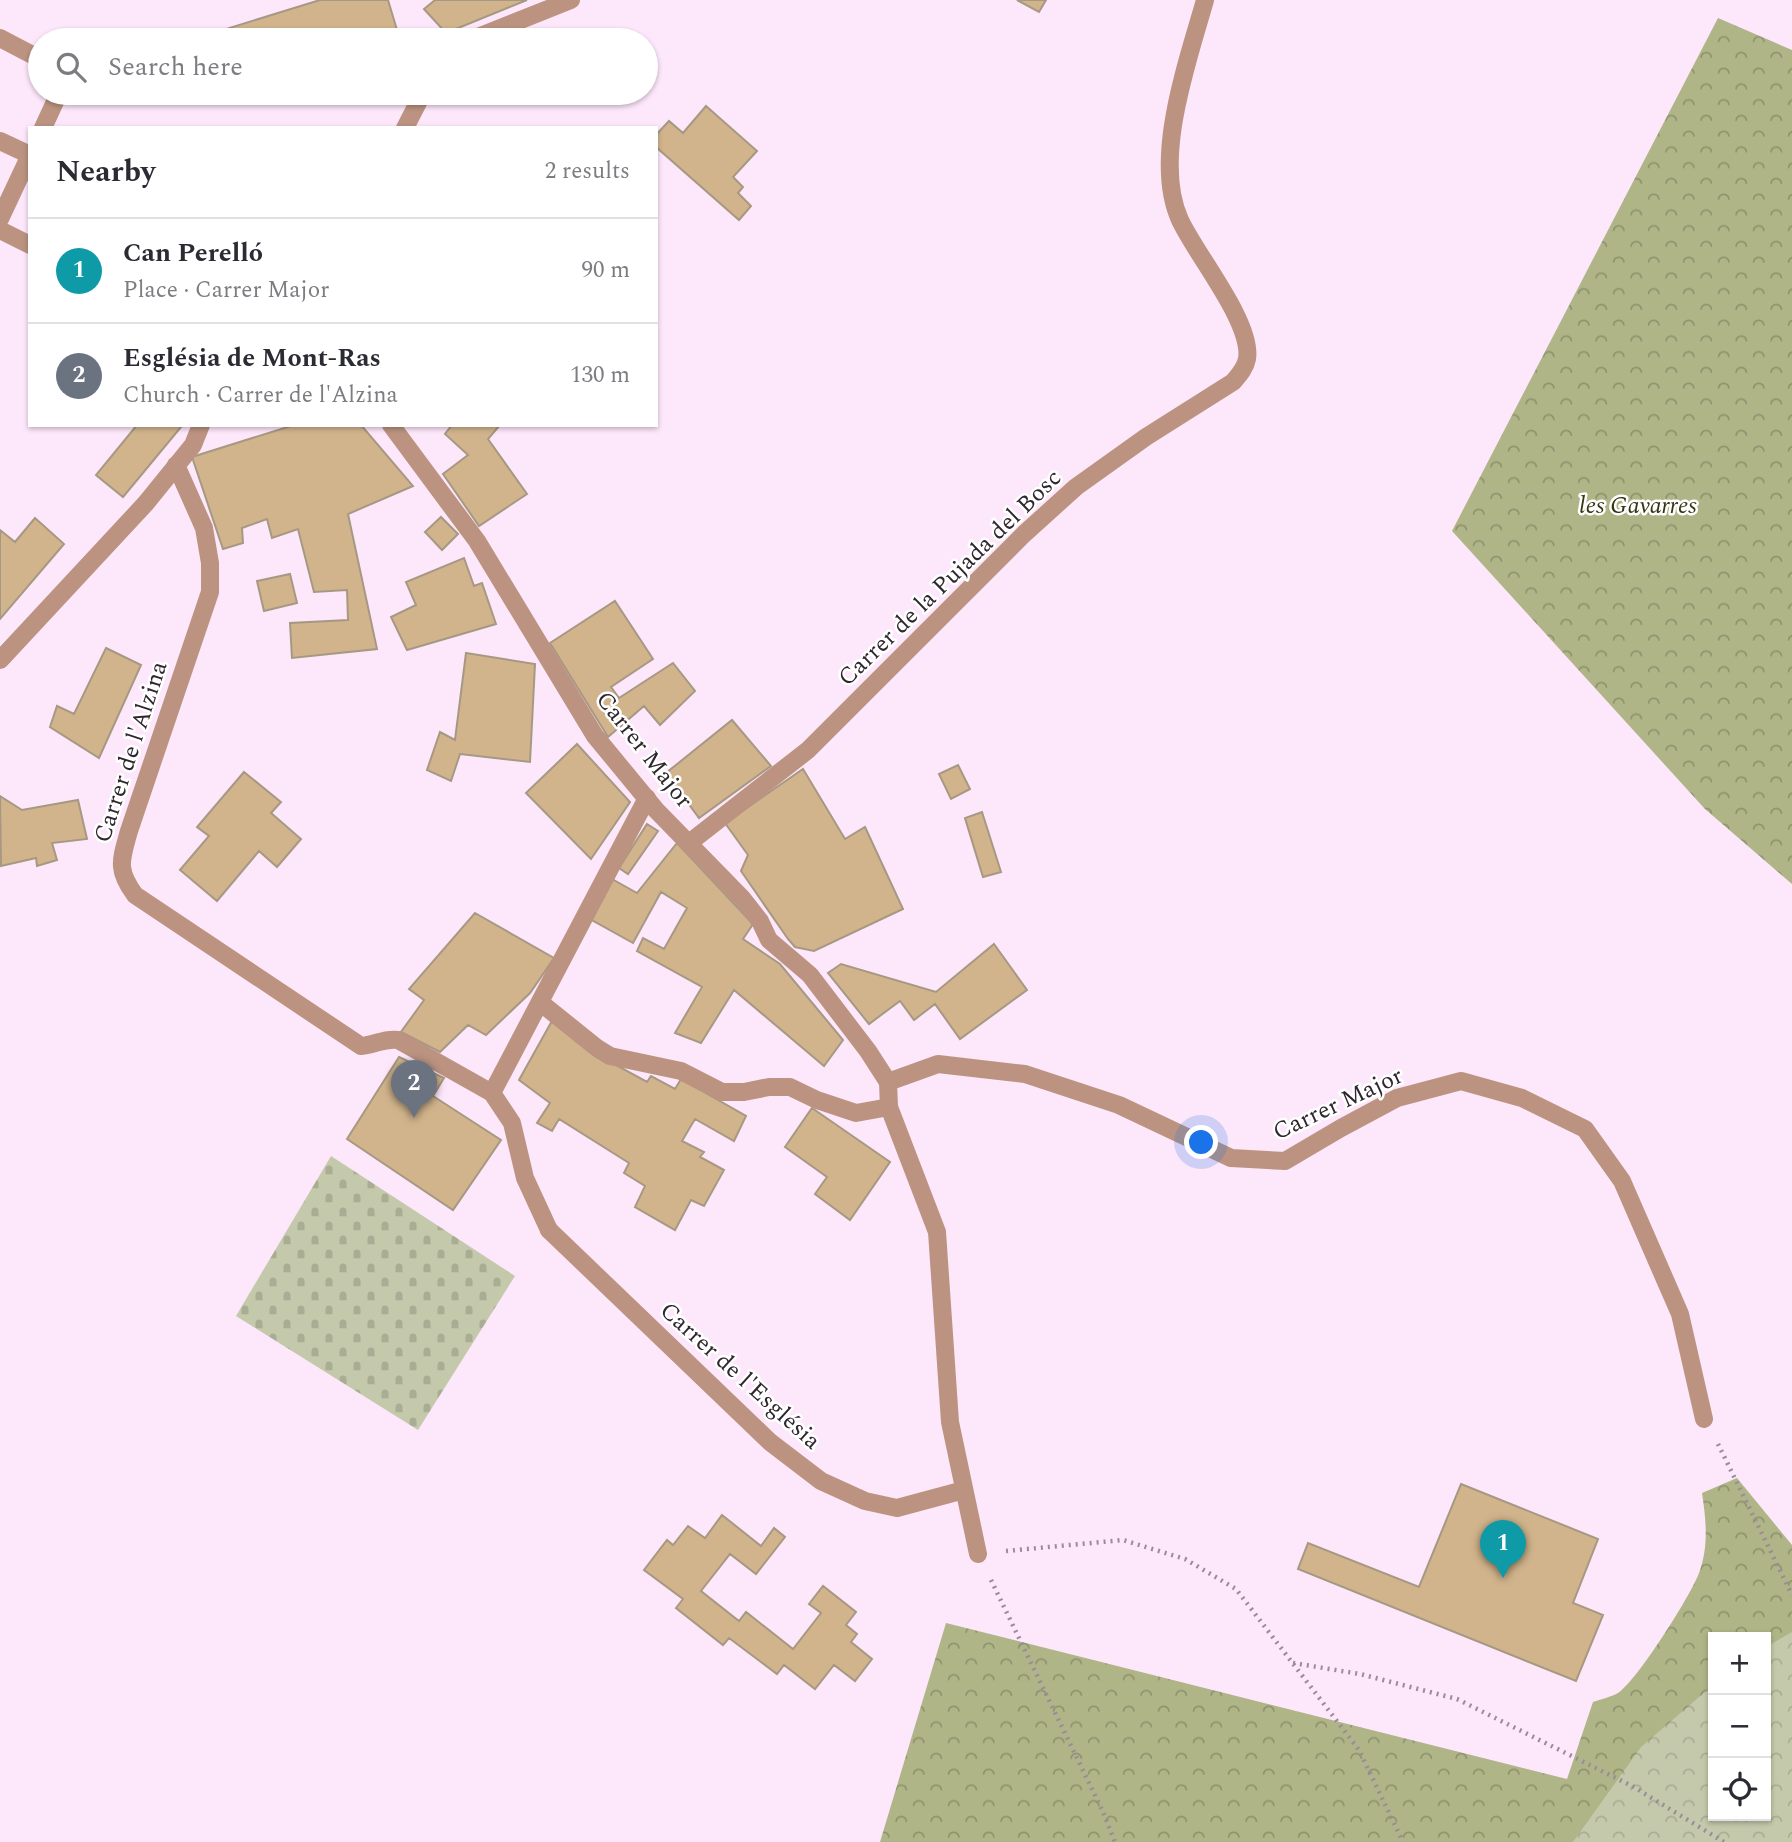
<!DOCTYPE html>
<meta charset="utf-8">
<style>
body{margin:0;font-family:Spectral,serif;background:#f2f2f3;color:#2b2b33}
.controls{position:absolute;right:21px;bottom:21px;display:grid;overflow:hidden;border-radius:0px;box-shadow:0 2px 5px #0004}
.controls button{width:63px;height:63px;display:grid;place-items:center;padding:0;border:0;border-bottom:2px solid #e1e1e2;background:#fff;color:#2b2b33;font:35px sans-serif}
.you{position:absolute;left:1202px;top:1143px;width:24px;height:24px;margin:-18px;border:5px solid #fff;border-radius:50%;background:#1a73e8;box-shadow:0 0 0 10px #1a73e833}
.badge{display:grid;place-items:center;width:46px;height:46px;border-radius:50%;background:#6f49c2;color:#fff;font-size:23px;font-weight:700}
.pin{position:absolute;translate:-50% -58px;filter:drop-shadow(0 2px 4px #0008)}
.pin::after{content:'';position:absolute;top:37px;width:24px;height:21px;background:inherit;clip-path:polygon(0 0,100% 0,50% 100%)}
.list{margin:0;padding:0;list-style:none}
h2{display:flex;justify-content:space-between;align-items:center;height:91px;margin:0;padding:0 28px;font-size:30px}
h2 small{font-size:23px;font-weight:400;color:#7c7c81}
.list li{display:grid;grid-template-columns:46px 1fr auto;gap:21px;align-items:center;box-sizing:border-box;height:105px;padding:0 28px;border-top:2px solid #e1e1e2}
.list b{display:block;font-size:26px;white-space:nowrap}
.list p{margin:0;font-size:23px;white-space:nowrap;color:#7c7c81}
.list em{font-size:23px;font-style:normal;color:#7c7c81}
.icon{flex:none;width:38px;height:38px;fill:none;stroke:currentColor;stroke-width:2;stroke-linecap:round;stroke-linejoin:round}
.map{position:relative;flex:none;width:1792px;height:1842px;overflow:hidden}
.search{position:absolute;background:#fff;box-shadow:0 2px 5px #0004;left:28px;top:28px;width:630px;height:77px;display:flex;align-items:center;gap:18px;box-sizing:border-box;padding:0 24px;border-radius:38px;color:#7c7c81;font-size:26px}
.panel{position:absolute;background:#fff;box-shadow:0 2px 5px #0004;left:28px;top:126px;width:630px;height:301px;border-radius:0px}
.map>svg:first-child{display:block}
</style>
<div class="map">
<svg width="1792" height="1842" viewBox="0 0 1792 1842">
<defs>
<pattern id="forest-crowns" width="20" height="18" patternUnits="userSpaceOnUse" patternTransform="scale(1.75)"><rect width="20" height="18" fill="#afb587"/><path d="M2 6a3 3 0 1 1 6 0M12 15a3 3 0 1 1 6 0" fill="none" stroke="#8f936f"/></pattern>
<pattern id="cemetery-stones" width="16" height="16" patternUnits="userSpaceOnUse" patternTransform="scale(1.75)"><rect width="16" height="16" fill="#c4c9ab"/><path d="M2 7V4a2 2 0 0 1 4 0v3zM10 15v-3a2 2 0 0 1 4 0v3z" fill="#a9ad93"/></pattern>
<pattern id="park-crowns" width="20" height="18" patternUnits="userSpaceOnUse" patternTransform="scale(1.75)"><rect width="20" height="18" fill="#c4c9ab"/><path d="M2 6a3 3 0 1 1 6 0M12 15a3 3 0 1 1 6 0" fill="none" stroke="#a9ad93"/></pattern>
</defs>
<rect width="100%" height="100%" fill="#fde7fb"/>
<path fill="url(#forest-crowns)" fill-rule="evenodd" d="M1718 18 1792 50V884L1705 809 1452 531Z
M1737 1478 1792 1545V1842H880L946 1623 1567 1779 1593 1702C1601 1699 1611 1697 1618 1693 1637 1681 1691 1595 1699 1573 1709 1546 1706 1520 1702 1493ZM1713 1637H1766V1816H1713Z"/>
<path fill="url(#cemetery-stones)" d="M331 1156 515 1276 418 1430 236 1316Z"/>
<path fill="url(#park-crowns)" d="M1792 1632V1842H1573L1641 1747 1713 1685V1816H1766V1647Z"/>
<path fill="#d1b48c" stroke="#a79883" stroke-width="2" d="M320 0H388L400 40H198L197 38Z
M435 0H527L446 33 424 9Z
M1017 0H1046L1039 12Z
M227 93H270L234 104Z
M706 106 757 151 733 177 743 187 738 193 751 206 739 220 656 147V135L669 121 683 133Z
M137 425H179L181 427 123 497 96 475Z
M294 425H361L413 486 348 514 377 649 292 658 290 623 348 620 347 590 314 592 298 529 272 538 267 519 242 528 243 543 223 549 192 457Z
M452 425H500L488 439 527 494 479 526 443 474 468 455 445 434Z
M441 517 458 534 442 550 425 532Z
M35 518 64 544 0 619V530L15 542Z
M464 558 474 586 482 583 496 624 407 650 391 617 416 605 406 582Z
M290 574 297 603 264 611 257 581Z
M615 601 653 659 611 687 619 698 673 663 695 691 660 725 644 706 608 737 550 643Z
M106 648 141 665 99 758 50 727 57 706 74 714Z
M466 653 535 664 530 762 460 754 451 781 427 770 440 732 455 740Z
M732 720 771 766 699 818 666 773Z
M577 744 630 802 591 859 526 793Z
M958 765 970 789 951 799 939 774Z
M803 769 845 839 865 827 903 909 814 951 795 947 788 939 741 871 748 855 725 823Z
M244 772 281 802 271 813 301 839 277 867 259 851 217 901 180 870 209 836 197 827Z
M0 796 22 810 78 800 87 839 52 843 57 860 37 866 36 858 1 866Z
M982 812 1001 872 983 877 965 818Z
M647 824 658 831 628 874 619 868Z
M677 843 753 924 743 939 780 964 843 1040 824 1066 734 990 701 1043 675 1033 702 987 637 951 643 938 664 949 687 908 661 892 633 943 590 919 612 879 637 893Z
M475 913 554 958 530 993 486 1035 468 1025 440 1052 401 1032 424 1000 409 989Z
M994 944 1027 990 960 1039 935 1004 914 1020 900 1001 869 1024 828 973 841 964 936 992Z
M553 1019 592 1052 647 1082 651 1076 675 1089 681 1079 746 1116 734 1141 695 1119 682 1141 704 1152 700 1157 724 1170 704 1206 691 1200 675 1230 635 1207 645 1186 624 1173 629 1163 559 1119 552 1131 537 1123 550 1103 519 1080Z
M399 1057 444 1078 433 1096 501 1140 453 1210 347 1139Z
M812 1108 890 1162 850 1220 815 1194 827 1177 785 1147Z
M1461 1484 1598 1539 1573 1603 1603 1615 1576 1681 1298 1569 1308 1543 1419 1587Z
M722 1515 761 1546 774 1528 785 1537 756 1574 730 1554 701 1591 739 1621 746 1612 793 1649 821 1613 809 1604 823 1586 856 1612 846 1625 857 1634 851 1642 872 1659 855 1681 834 1665 815 1689 784 1665 777 1674 729 1638 723 1645 676 1608 683 1599 644 1570 667 1540 673 1545 688 1526 705 1538Z"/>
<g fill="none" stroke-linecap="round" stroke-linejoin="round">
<path stroke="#9a8b99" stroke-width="4.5" stroke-dasharray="2 5" stroke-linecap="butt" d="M1718 1444 1792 1595
M1006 1551 1123 1540 1185 1559 1236 1589 1359 1750 1403 1842
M991 1580 1103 1812 1115 1842
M1293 1663 1360 1674 1457 1699 1632 1786 1724 1842"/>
<path stroke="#bb9380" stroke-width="18" d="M0 38 40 59
M43 128 59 93
M0 141 30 155
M0 219 30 155"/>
<path stroke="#bb9380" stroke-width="18" d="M176 465 204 528 210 563V592L129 831C121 860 116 869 135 895L361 1046C375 1045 384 1038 398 1040L492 1093
M541 1003 597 1048 610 1056 681 1071 722 1092H744L769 1087H790L817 1100 856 1113 889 1107
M549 1230 525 1178 512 1123 492 1093 647 798"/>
<path stroke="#bb9380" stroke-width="18" d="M470 40 571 0
M405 128 423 93
M0 230 30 245
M391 425 477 541 595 736 656 810 742 898 760 921 769 940 810 975 868 1051 888 1082 889 1107 937 1232 950 1422 978 1554
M0 660 146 503 193 445 201 425
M689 843 808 750 1024 534 1076 487 1146 437 1233 382C1239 375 1245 369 1247 359 1253 323 1196 255 1180 220 1152 159 1188 61 1205 0
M888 1082 938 1064 1025 1074 1119 1105 1231 1158 1285 1161 1341 1128 1397 1098 1461 1081 1522 1098 1585 1129 1622 1181 1680 1314 1704 1419
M549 1230 770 1442 821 1481 865 1501 897 1508 964 1490"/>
</g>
<g text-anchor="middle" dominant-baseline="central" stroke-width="5" stroke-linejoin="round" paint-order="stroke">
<g font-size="24" font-style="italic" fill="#323510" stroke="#fff">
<text x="1638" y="506">les Gavarres</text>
</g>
<g font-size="24" fill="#2f272e" stroke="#fff">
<text transform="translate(950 578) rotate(-44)">Carrer de la Pujada del Bosc</text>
<text transform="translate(644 750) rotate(52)">Carrer Major</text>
<text transform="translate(131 752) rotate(-72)">Carrer de l'Alzina</text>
<text transform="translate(1338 1104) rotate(-25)">Carrer Major</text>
<text transform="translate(740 1376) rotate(42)">Carrer de l'Església</text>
</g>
</g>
</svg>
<div class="controls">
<button>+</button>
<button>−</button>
<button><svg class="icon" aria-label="locate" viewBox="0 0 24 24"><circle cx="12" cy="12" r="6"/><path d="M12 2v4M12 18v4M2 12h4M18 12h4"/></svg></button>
</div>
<div class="you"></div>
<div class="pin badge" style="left:1503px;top:1578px;background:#0f9aa8">1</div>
<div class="pin badge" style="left:414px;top:1118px;background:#6b7280">2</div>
<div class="search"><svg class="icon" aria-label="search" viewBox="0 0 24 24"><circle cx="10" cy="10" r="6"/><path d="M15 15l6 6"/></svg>Search here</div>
<section class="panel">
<h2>Nearby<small>2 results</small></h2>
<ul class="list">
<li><span class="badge" style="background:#0f9aa8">1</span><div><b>Can Perelló</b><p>Place · Carrer Major</p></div><em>90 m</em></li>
<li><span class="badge" style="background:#6b7280">2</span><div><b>Església de Mont-Ras</b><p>Church · Carrer de l'Alzina</p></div><em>130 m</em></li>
</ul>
</section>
</div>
